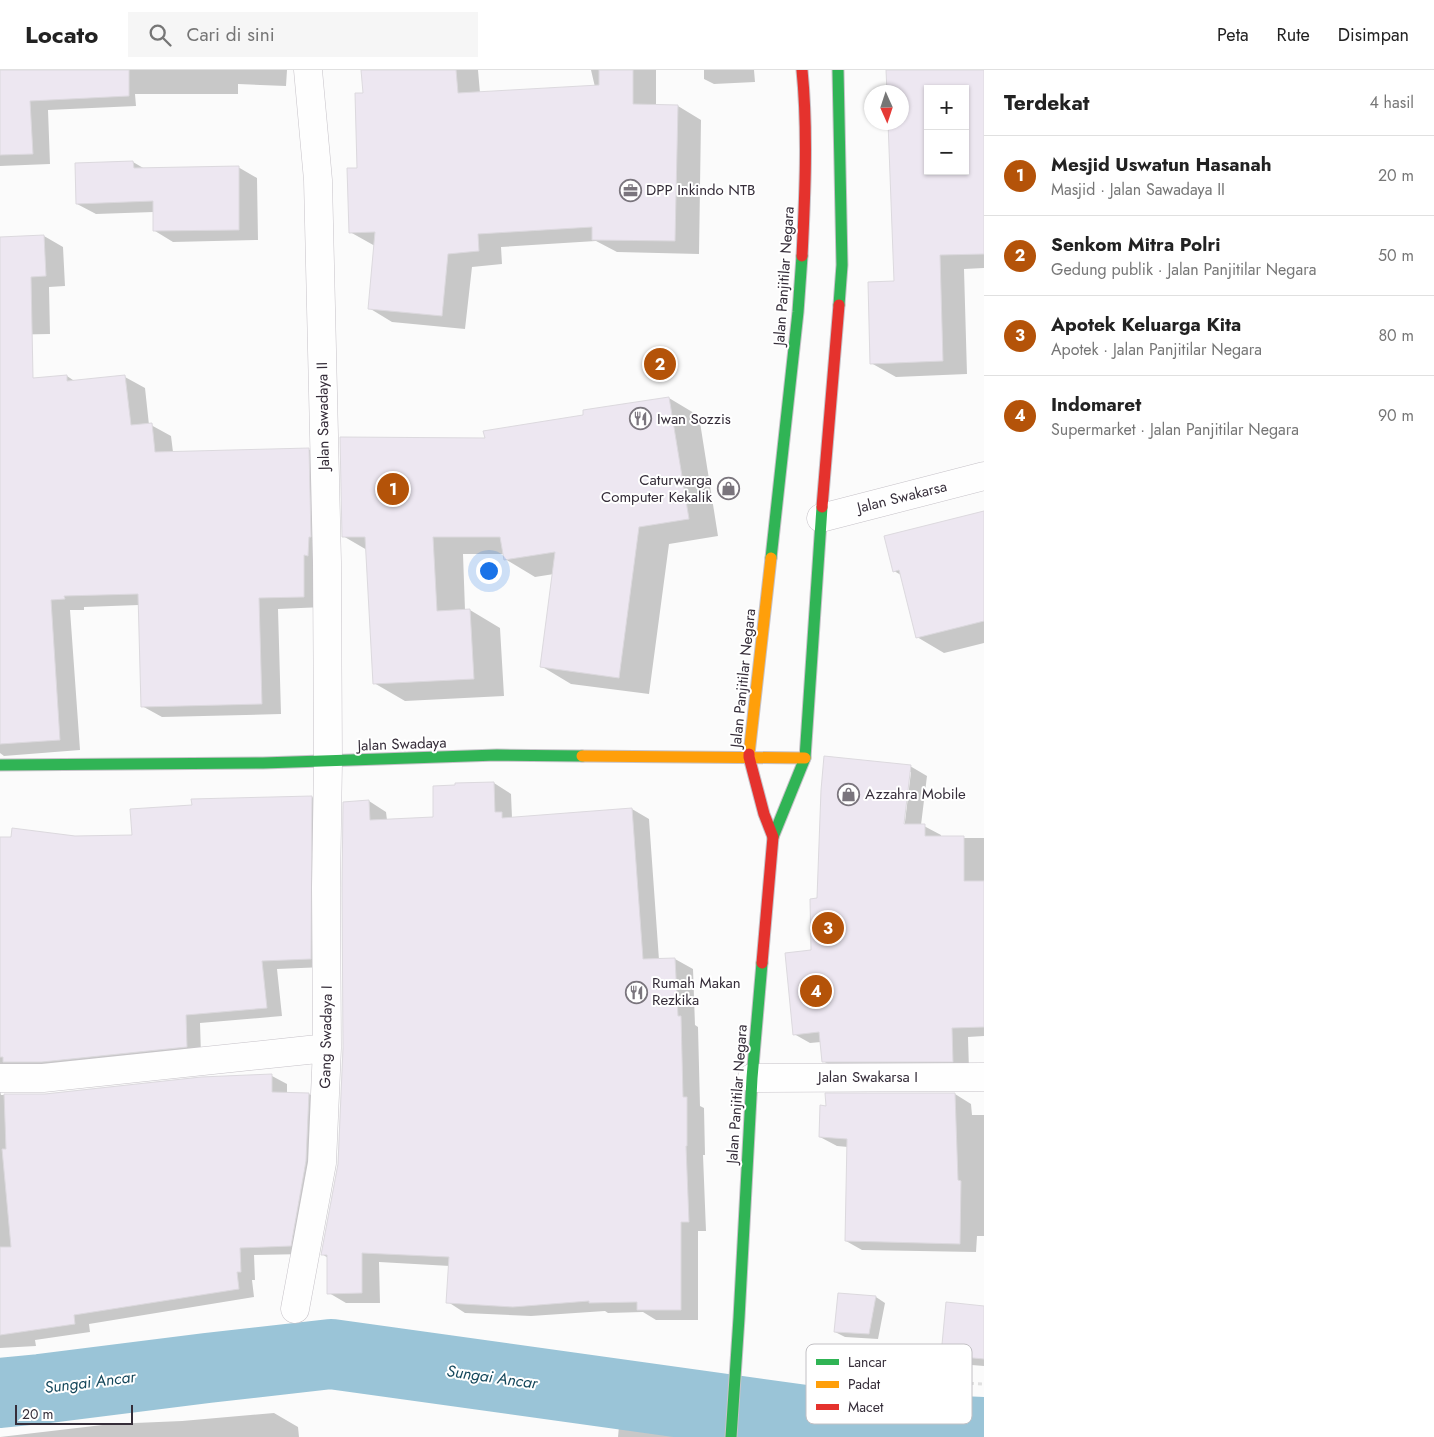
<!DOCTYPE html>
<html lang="id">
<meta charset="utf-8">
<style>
body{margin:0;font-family:Jost,sans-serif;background:#f6f6f6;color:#222}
.controls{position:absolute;right:15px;top:15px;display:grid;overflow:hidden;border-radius:0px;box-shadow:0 1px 4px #0004}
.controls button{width:45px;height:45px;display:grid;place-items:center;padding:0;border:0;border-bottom:1px solid #e0e0e0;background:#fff;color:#222;font:25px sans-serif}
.compass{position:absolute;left:864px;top:15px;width:45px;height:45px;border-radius:50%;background:#fff;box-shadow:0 1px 4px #0004;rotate:177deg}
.scale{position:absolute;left:15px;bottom:12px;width:118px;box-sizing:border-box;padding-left:5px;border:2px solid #352d39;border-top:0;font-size:14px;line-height:18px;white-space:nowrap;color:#352d39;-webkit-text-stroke:4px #fff;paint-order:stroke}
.you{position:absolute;left:488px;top:500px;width:18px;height:18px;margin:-12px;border:4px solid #fff;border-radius:50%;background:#1a73e8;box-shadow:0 0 0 8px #1a73e833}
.badge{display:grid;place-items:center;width:32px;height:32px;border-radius:50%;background:#b45309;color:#fff;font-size:16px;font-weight:700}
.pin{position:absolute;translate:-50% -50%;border:2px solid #fff;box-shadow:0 1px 5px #0006}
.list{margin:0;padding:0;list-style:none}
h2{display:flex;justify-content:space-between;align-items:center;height:65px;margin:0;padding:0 20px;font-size:21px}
h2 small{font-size:16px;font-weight:400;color:#767676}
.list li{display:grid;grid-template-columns:32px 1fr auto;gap:15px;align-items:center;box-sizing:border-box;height:80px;padding:0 20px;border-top:1px solid #e0e0e0}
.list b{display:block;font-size:19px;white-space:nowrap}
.list p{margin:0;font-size:16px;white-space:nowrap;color:#767676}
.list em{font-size:16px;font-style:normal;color:#767676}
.icon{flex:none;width:28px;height:28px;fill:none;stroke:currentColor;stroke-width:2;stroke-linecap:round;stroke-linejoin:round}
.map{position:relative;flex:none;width:984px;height:1367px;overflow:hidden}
header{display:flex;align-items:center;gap:30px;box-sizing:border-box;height:70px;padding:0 25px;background:#fff;border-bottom:1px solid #e0e0e0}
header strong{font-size:24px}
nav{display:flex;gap:28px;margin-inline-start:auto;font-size:18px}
.search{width:350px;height:45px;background:#f6f6f6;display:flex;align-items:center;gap:12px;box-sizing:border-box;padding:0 18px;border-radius:0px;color:#767676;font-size:19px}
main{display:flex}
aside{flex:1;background:#fff}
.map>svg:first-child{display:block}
</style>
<header>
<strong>Locato</strong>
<div class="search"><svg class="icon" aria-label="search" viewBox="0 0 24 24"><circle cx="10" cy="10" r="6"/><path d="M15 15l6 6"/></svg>Cari di sini</div>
<nav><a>Peta</a><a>Rute</a><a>Disimpan</a></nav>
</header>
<main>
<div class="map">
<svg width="984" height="1367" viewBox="0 0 984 1367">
<rect width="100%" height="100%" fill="#fbfbfb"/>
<path fill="#0003" fill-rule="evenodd" d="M0 0H287L286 16 238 14V24H135L136 36 48 40 50 94 0 96Z
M363 0H478L480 23 595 17 591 0H656V36H678L701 50 699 184 617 182 596 171 501 177 502 194 472 197 465 259 392 252 369 238 375 176 350 162 359 99 364 24Z
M704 0H754L755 12 714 14 704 9Z
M888 0H984V198L964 199 967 304 896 307 871 293 895 212 902 52V22H889ZM928 19H965V101H928Z
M133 92 145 99 238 97 257 108 258 170 173 172 155 161 154 142 96 144 77 134Z
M44 166 63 177 65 216 49 217 50 264 0 265V168Z
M67 306 76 312 125 307 145 318 149 355H151L171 366 173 382 308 379 328 390 324 537 278 539 281 644 162 647 142 636 139 535 84 537V540H70L80 680 4 686 0 683V311Z
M669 328 699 346 718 466 669 474 649 624 571 614 541 596 554 504 535 507 505 489 504 484H463L465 540H470L500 558 504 626 405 631 374 613 367 480 343 466 486 369Z
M984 442V573L944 583 917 567 901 505 894 501Z
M910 696 927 706 921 755 924 756 941 765V768H984V966L968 967 969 1000 840 1001 823 991 821 972 810 973 794 964 812 881 818 830ZM909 702H911L904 760H902Z
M494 713 511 724 512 748 632 739 649 749 659 890 675 889 693 899 695 955 698 957 700 1036 704 1038 705 1085H703L706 1161H698V1250H656L643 1242 608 1243 605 1241 531 1246 465 1243 448 1232 450 1196 379 1192 380 1233H346L329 1223 328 1188 322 1184 339 1094 369 731 386 742 387 750 435 749Z
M312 727 326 736 325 897 277 899 282 946 200 953 201 985 0 1013V768L133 767Z
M272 1006 287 1014V1024H309L324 1033 306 1184 254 1185 255 1210H252L254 1227 89 1254 90 1262 35 1270 36 1276 0 1278V1021L1 1025H43Z
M955 1024 971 1034 972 1045H984V1166H977L976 1182 862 1180 846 1171 848 1077 837 1076 820 1067Z
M876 1227 885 1233 878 1269 845 1267 835 1262Z
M984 1237V1296L959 1294 943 1284Z
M274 1343 298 1357 299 1367H0L111 1354 182 1351Z
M619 1356 681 1362 690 1367H618Z"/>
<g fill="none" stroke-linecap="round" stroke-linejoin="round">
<path stroke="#9ac4d7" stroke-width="70" d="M0 1323 40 1319 207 1298 331 1284 848 1356 984 1362"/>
</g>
<path fill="#ede7f1" stroke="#dcd9de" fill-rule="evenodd" d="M0 0H129V26L30 31 33 84 0 85Z
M361 0H456L458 23 599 15V0H633V34L678 35 675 171 592 170V157L478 164 479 181 448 184 442 246 368 239 375 162 349 163 347 98H357L355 23H363Z
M886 0H984V184L940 185 943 291 870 294 868 212 894 211 888 52H902V22H887ZM928 19H965V101H928Z
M133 91 134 98 239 96V160L153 161V131L76 134 75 93Z
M44 165 46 206 31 207 33 308 67 305V311L125 305 131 355 152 353 155 382 309 378 311 467H309L308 486 304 485V527L259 528 262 634 141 637 138 524 64 526 65 529 51 530 60 670 0 674V167Z
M669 327 689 449 639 457 619 608 540 597 555 482 504 490 500 467H433L437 541 470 539 474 609 373 614 365 467H342L340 367 485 368 483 361 583 345V340Z
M984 441V551L916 568 899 500 893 502 884 466Z
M824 686 911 695 904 754H925V766H964V811H984V957L952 958 953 992H822L819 962 793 965 785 883 811 880 810 829 817 828 821 720Z
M494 712 495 742H502V748L632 738 643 889 675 888 678 946H681L683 1027H687V1076H686L689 1152H681V1240H637V1232L589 1233V1231L513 1237 446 1233 449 1187 362 1183V1223L327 1224V1185H321L338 1094 343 978 342 817 343 732 369 730 370 750 433 747V716L455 715V713Z
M312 726 311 889 262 891 267 938 186 945 187 977 42 992H3V987H0V767H11L12 758 75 766 132 765 130 739 192 735 191 729Z
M272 1004V1022L309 1023 306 1091 291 1176 240 1178 241 1202H237L239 1219 74 1245 75 1254 0 1265V1177H11L2 1079H6L4 1024H45L201 1007Z
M825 1023H955L958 1110 961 1111 960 1174 845 1171 847 1069 819 1067 820 1035 826 1036Z
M838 1223 876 1226 869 1264 834 1262Z
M946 1232 984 1236V1289L941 1285Z"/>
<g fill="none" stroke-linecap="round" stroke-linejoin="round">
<defs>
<path id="street" d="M821 448 984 406
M0 1008H43L327 978
M752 1008 984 1007
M295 1239 322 1093 327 978 326 817 328 692 327 492 318 110 308 0"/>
<path id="fast" d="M838 0 842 195 839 235
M771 488 798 242 802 186
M0 695 263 693 497 685 582 686
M773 767 805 688 822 437
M731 1367 739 1248 752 1008 762 893"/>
<path id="slow" d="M749 684 771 488
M582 686 805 688"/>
<path id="jam" d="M802 186C805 126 808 60 802 0
M822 437 839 235
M749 684V687L764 744 773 767 762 893"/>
</defs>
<use href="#street" stroke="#c6c2c8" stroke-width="29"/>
<use href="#fast" stroke="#c6c2c8" stroke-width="13"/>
<use href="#slow" stroke="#c6c2c8" stroke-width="13"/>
<use href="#jam" stroke="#c6c2c8" stroke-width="13"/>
<path stroke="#e0e0e0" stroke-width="3" stroke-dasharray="4 4" stroke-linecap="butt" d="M938 1312 984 1314"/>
<use href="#street" stroke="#fefefe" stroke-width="28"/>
<use href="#fast" stroke="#30b455" stroke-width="11"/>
<use href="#slow" stroke="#ff9f0a" stroke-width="11"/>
<use href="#jam" stroke="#e5322d" stroke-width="11"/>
</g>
<defs>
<symbol id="office-ring" viewBox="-11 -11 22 22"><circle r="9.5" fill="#fff" stroke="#7a757d" stroke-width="1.5"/><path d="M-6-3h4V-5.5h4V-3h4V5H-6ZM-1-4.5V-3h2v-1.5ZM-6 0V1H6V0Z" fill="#7a757d"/></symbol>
<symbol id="restaurant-ring" viewBox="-11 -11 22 22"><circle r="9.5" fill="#fff" stroke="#7a757d" stroke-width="1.5"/><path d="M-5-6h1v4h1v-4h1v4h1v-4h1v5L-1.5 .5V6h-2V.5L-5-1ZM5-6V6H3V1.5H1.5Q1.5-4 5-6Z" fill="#7a757d"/></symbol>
<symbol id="shop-ring" viewBox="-11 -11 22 22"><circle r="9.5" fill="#fff" stroke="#7a757d" stroke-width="1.5"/><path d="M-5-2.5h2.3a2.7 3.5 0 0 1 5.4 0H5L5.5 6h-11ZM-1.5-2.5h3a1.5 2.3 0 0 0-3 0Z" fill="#7a757d"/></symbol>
</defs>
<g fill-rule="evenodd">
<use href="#office-ring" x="618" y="108" width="25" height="25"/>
<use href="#restaurant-ring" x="628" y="336" width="25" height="25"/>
<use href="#shop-ring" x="716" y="406" width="25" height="25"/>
<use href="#shop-ring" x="836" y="712" width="25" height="25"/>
<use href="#restaurant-ring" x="624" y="910" width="25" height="25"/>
</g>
<g text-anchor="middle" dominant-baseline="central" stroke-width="4" stroke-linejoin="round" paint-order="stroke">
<g font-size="15" fill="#352d39" stroke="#fff" text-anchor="start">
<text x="646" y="120">DPP Inkindo NTB</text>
<text x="657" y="349">Iwan Sozzis</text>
<text x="712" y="410" text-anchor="end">Caturwarga<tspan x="712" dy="17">Computer Kekalik</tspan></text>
<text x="865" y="724">Azzahra Mobile</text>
<text x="652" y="913">Rumah Makan<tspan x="652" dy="17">Rezkika</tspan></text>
</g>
<g font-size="15" fill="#352d39" stroke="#fff">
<text transform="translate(784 206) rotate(-86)">Jalan Panjitilar Negara</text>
<text transform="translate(323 346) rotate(-91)">Jalan Sawadaya II</text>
<text transform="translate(902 427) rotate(-14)">Jalan Swakarsa</text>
<text transform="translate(743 608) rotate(-84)">Jalan Panjitilar Negara</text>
<text transform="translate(402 674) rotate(-2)">Jalan Swadaya</text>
<text transform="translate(326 967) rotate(-89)">Gang Swadaya I</text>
<text x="868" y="1007">Jalan Swakarsa I</text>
<text transform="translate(737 1024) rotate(-86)">Jalan Panjitilar Negara</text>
</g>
<g font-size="16" font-style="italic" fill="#14475b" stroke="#fff">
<text transform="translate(492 1307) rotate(8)">Sungai Ancar</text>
<text transform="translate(90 1312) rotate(-7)">Sungai Ancar</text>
</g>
</g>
<rect x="806" y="1274" width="166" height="80" rx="8" fill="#fff" stroke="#c2c0c4" stroke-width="1"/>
<rect x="816" y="1289" width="23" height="6" fill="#30b455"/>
<rect x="816" y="1311" width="23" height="7" fill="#ff9f0a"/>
<rect x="816" y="1334" width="23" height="6" fill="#e5322d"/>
<g font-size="14" fill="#352d39">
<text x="848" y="1297">Lancar</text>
<text x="848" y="1319">Padat</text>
<text x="848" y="1342">Macet</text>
</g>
</svg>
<div class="controls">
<button>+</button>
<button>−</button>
</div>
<svg class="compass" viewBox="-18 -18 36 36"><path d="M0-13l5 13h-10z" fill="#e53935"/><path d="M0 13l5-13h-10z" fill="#767676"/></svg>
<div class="scale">20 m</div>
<div class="you"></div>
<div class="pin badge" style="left:393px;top:419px">1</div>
<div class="pin badge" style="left:660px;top:294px">2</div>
<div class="pin badge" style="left:828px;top:858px">3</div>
<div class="pin badge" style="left:816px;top:921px">4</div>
</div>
<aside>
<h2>Terdekat<small>4 hasil</small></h2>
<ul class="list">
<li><span class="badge">1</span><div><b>Mesjid Uswatun Hasanah</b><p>Masjid · Jalan Sawadaya II</p></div><em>20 m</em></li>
<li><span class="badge">2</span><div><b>Senkom Mitra Polri</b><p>Gedung publik · Jalan Panjitilar Negara</p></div><em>50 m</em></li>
<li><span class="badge">3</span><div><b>Apotek Keluarga Kita</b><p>Apotek · Jalan Panjitilar Negara</p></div><em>80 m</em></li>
<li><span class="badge">4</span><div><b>Indomaret</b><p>Supermarket · Jalan Panjitilar Negara</p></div><em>90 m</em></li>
</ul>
</aside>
</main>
